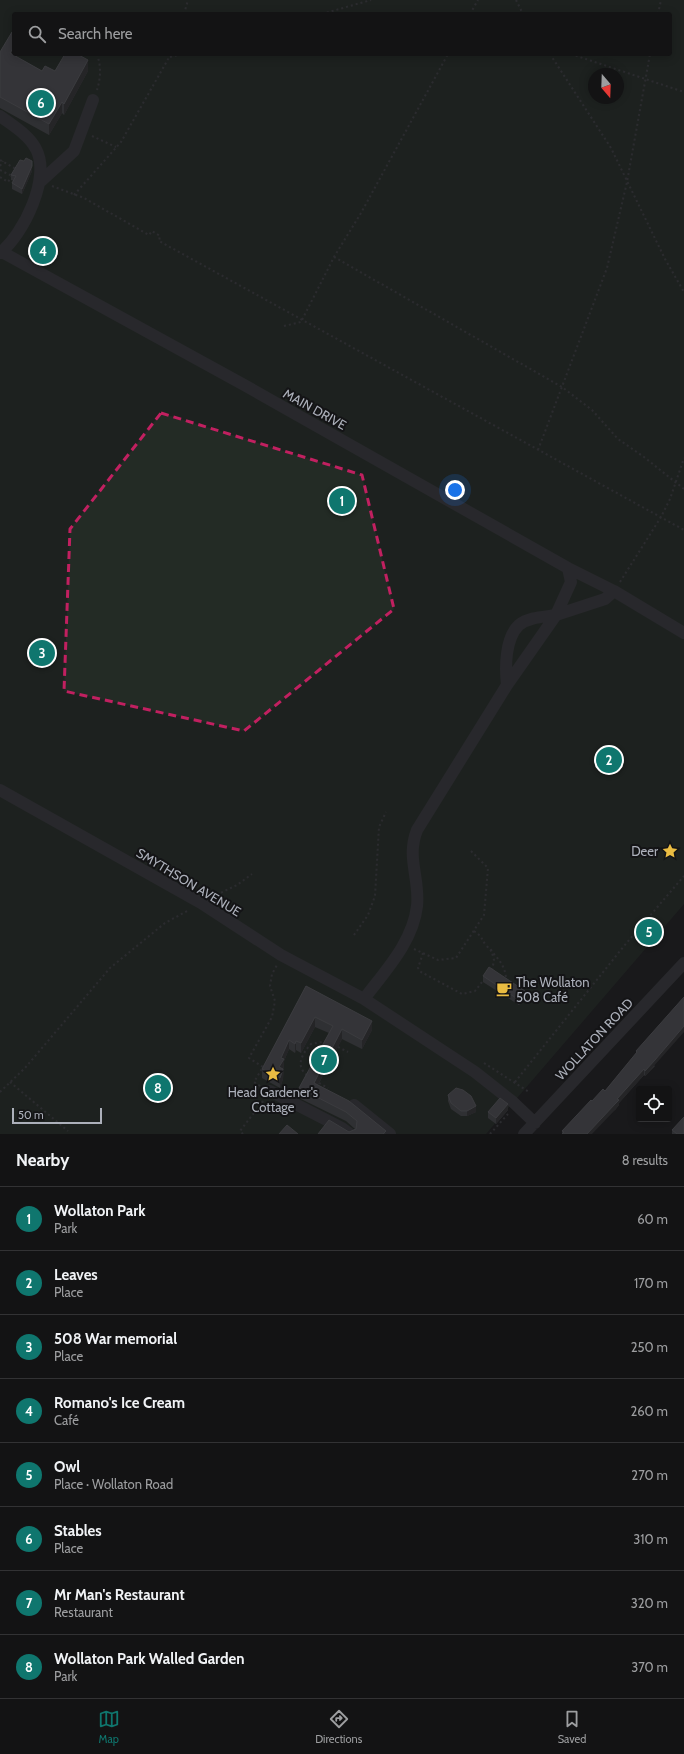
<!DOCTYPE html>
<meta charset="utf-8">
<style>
body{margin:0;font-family:Cabin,sans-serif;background:#1c1c1d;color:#f1f3f6}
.controls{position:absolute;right:12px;bottom:12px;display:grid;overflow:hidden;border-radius:4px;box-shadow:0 2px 10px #0003}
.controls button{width:36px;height:36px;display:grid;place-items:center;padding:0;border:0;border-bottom:1px solid #323234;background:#131314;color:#f1f3f6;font:20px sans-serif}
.compass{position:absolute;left:588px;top:68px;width:36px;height:36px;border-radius:50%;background:#131314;box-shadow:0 2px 10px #0003;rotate:161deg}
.scale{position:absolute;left:12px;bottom:10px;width:90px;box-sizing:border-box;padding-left:4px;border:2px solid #acb0ba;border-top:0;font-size:11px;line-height:14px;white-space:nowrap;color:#acb0ba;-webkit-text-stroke:3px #141416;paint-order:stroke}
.you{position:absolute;left:455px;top:490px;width:14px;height:14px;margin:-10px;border:3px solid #fff;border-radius:50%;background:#1a73e8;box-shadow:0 0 0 6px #1a73e833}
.badge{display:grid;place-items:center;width:26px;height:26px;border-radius:50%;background:#0f766e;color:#fff;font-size:13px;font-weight:700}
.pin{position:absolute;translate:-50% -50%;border:2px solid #fff;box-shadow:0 1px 4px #0006}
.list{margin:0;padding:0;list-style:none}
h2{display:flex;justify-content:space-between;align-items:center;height:52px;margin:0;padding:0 16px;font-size:17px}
h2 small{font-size:13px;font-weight:400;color:#9d9ea0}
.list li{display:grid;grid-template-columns:26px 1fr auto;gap:12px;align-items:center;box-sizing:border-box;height:64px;padding:0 16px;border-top:1px solid #323234}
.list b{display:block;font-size:15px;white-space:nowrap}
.list p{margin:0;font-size:13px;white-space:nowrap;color:#9d9ea0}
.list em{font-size:13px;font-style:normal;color:#9d9ea0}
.icon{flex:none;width:22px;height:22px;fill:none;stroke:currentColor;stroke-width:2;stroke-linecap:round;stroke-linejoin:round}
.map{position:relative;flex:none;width:684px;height:1134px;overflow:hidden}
.search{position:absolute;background:#131314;box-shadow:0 2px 10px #0003;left:12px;right:12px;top:12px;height:44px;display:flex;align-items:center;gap:10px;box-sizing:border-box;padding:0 14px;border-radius:4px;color:#9d9ea0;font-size:15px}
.sheet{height:564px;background:#131314}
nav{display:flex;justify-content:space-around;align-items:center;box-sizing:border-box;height:56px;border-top:1px solid #323234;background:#131314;font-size:11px;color:#9d9ea0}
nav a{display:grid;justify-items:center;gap:2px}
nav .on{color:#0f766e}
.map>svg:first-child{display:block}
</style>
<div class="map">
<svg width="684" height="1134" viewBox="0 0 684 1134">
<rect width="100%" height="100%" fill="#19191b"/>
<path fill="#232b25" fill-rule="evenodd" d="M0 0H684V904L486 1134H0ZM14 14H670V54H14ZM594 74H618V98H594Z"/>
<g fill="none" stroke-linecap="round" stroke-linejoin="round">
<path stroke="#414247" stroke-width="2" stroke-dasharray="2 3" stroke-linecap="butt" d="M516 0 523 14
M184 14 188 0
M322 14 371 0
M470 14 478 0
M658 14 661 0
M97 54C101 66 101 77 97 90
M550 54 611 148 665 259 684 292
M571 54 684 92
M170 57 182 54
M92 136 116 147
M0 160 16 169
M0 166 3 161
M0 170 12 176V174
M0 177 8 182 12 176
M52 186 84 198 149 235 152 231 160 236 159 241 684 530
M74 195 121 142 171 54
M334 257 562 387 592 410 618 439 644 457 684 489
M284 326 301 322 302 320 334 257 361 213 448 54
M538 450 607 268 627 182 650 54
M620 582 661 517 670 499 684 458
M212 897 237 885 252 874
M474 931C484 938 480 938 486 945 495 956 506 964 506 980
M354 935 368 915 375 896 379 827 386 812
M414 949 438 960 456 958 484 915 488 868 470 850
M491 949 494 960 492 971
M423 953 418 968 421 972 462 994 475 991 482 982
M338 1047 348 1052
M484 1063 529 1092
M307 1075C295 1066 302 1054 311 1044L327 1041
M10 1082 68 1131
M515 1082 624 946 684 876
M319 1083 328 1088
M260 1086 254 1082 263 1067 249 1058 272 1017 275 1001 270 986 272 974 277 965
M0 1092 25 1068 110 968 165 923 189 910
M243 1134 240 1131 264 1100
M490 1134 508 1114"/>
<path stroke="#3a3b40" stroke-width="12" d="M0 116C12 125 29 135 36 149 51 177 24 234 0 253
M40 182 74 151 93 100
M0 251 246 386 568 568 614 591 684 633
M507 685C505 668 505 638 519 625 529 617 544 617 556 615L571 582 568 568
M0 790 201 903 281 955 364 999 475 1072 513 1102 535 1123
M364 999C385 971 413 942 417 906 420 878 406 858 417 830L507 685 556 615 605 599 614 591
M270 1091 342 1128 350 1134
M354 1105 390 1134
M524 1134 684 963"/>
</g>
<path fill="#4b4c50" d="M0 52 15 56 42 71H88L64 115 62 113 49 135 0 108Z
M32 171 22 194 12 189V183L14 181 11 180V175Z
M483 976 525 996 519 1005 483 982Z
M306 986 372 1030 362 1049 342 1039 318 1085 386 1134 349 1132 355 1129 346 1121 299 1098V1088L329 1033 315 1027 301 1053 296 1050 295 1053 289 1049 284 1061 283 1079 280 1088 262 1078V1069Z
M636 1051 655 1066 645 1076 644 1075 619 1103V1105L615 1110 562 1134V1131L592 1101 605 1091 636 1054Z
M448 1095 476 1112 467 1116H461L451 1109 448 1101Z
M508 1110 496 1124 488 1118V1112Z
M672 1130 684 1134H672Z"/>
<path fill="#333336" d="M14 47V54H16L10 64V53Z
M88 60V71L64 115V104Z
M62 102V113L49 135V124Z
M32 166V171L22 194V189Z
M525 991V996L519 1005V1000Z
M315 1017V1027L301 1053V1043Z
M372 1021V1030L362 1049V1040Z
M684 1026V1032L645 1076V1071Z
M342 1029V1039L314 1092V1083Z
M289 1040V1049L284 1061 283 1079 280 1088 279 1067 281 1058Z
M296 1041V1050L295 1053V1044Z
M644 1069V1075L619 1103V1105L615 1110 592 1134H587L617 1099Z
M508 1104V1110L496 1124V1118Z
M476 1106V1112L467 1116V1111Z"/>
<path fill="#56565b" stroke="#63646a" d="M12 32 14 33V47L10 53 42 71 45 66 55 71 65 54H77L88 60 64 104 62 102 49 124 0 97V52Z
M26 158 32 161V166L22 189 12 183 16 176 11 175 20 160 24 161Z
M489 967 525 991 519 1000 483 976Z
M306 986 372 1021 362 1040 342 1029 314 1083 349 1101 386 1131 383 1134H318L329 1120 349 1132 356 1129 357 1121 346 1112 299 1088 333 1026 315 1017 301 1043 296 1041 295 1044 289 1040 281 1058 284 1059 279 1067 283 1069 280 1078 262 1069Z
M684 997V1026L655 1060 645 1071 644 1069 617 1099 619 1100 615 1104 587 1134H562L564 1132 562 1131 591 1100 592 1101 603 1089 605 1091 637 1052 636 1051Z
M456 1088 463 1090 471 1096 476 1106 467 1111H461L451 1103 448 1095Z
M500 1098 508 1104 496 1118 488 1112Z
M684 1117V1134H677L672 1130Z
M287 1125 298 1134H279Z"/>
<path d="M0 0H684V1134H0ZM161 413 362 475 394 609 244 731 64 691 70 529Z" fill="#19191b" fill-opacity=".55" fill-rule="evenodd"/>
<path fill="none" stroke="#c12060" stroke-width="3" stroke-dasharray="8 5" stroke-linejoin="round" d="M161 413 362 475 394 609 244 731 64 691 70 529Z"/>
<defs>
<symbol id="sight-bare" viewBox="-9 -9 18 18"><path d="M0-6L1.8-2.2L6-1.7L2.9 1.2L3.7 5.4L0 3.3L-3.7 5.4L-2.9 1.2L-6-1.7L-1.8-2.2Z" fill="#eabc42" stroke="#141416" stroke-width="2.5" paint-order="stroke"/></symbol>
<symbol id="cafe-bare" viewBox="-9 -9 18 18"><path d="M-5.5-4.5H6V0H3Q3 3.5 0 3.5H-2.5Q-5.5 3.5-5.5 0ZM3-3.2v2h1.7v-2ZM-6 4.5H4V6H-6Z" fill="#eabc42" stroke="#141416" stroke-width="2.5" paint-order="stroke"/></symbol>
</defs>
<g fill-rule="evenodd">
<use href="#sight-bare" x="659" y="840" width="22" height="22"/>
<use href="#cafe-bare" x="493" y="978" width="22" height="22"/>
<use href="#sight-bare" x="262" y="1063" width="22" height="22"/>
</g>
<g text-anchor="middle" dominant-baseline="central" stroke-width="4" stroke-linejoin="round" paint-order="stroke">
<g font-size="13" fill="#acb0ba" stroke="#141416">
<text transform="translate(315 409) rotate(29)">MAIN DRIVE</text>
<text transform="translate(189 882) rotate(31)">SMYTHSON AVENUE</text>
<text transform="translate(594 1039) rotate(-47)">WOLLATON ROAD</text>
</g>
<g font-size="13" fill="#acb0ba" stroke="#141416" text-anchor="end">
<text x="658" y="851">Deer</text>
<text x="516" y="982" text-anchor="start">The Wollaton<tspan x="516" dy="15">508 Café</tspan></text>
<text x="273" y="1092" text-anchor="middle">Head Gardener's<tspan x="273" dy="15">Cottage</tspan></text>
</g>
</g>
</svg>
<div class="controls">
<button><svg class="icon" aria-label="locate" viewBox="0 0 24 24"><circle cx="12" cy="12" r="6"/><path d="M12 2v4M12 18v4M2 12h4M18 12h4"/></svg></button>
</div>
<svg class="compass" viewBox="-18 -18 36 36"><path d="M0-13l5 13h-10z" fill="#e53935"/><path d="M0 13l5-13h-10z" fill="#9d9ea0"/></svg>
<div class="scale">50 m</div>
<div class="you"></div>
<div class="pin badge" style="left:342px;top:501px">1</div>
<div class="pin badge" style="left:609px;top:760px">2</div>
<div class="pin badge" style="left:42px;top:653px">3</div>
<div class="pin badge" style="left:43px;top:251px">4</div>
<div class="pin badge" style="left:649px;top:932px">5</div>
<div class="pin badge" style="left:41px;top:103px">6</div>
<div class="pin badge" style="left:324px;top:1060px">7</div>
<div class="pin badge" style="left:158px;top:1088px">8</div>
<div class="search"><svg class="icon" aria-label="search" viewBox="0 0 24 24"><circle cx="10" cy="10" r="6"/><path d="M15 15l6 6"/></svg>Search here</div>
</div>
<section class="sheet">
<h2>Nearby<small>8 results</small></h2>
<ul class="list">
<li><span class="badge">1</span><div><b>Wollaton Park</b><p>Park</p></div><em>60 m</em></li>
<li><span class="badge">2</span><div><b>Leaves</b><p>Place</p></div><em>170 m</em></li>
<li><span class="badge">3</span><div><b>508 War memorial</b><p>Place</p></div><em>250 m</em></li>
<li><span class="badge">4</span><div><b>Romano's Ice Cream</b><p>Café</p></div><em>260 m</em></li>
<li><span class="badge">5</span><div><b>Owl</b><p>Place · Wollaton Road</p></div><em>270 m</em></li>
<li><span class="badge">6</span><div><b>Stables</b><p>Place</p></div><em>310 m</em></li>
<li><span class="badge">7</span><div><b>Mr Man's Restaurant</b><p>Restaurant</p></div><em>320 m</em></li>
<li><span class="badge">8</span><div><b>Wollaton Park Walled Garden</b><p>Park</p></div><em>370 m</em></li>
</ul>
</section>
<nav>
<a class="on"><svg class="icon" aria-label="map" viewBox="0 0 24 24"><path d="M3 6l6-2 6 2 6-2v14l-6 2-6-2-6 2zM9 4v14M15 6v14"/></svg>Map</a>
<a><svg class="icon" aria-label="directions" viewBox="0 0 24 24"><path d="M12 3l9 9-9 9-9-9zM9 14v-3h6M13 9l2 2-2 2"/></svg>Directions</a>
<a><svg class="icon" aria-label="saved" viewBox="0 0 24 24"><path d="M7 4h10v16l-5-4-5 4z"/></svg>Saved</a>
</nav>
